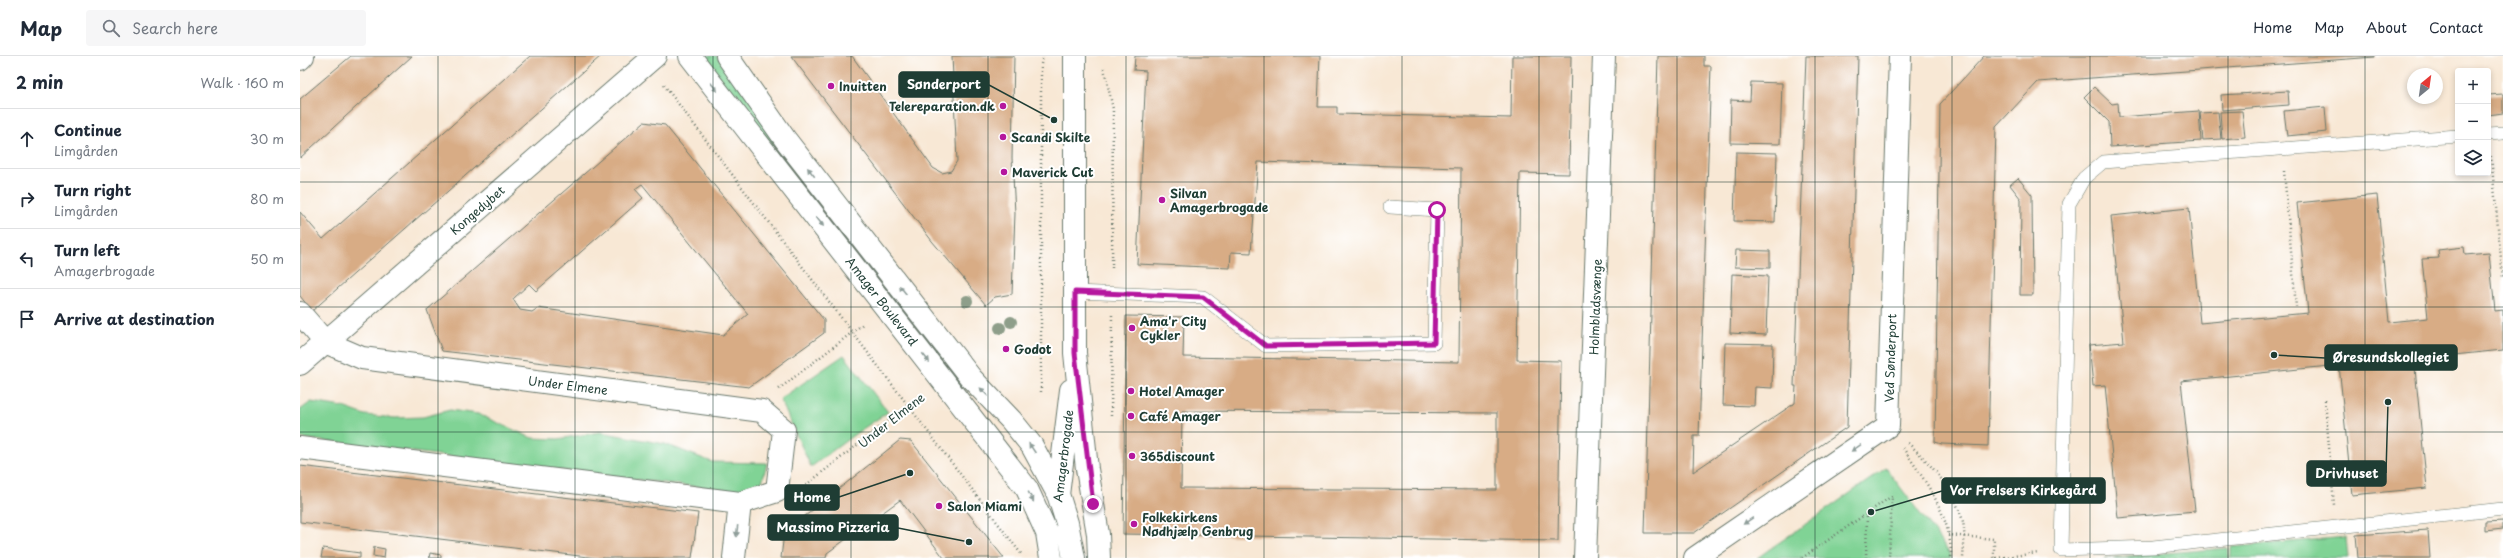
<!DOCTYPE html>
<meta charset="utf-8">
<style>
body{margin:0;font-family:"Playpen Sans",sans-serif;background:#f6f6f7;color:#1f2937}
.controls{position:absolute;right:12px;top:12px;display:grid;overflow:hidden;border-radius:4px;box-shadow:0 2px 6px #0003}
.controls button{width:36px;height:36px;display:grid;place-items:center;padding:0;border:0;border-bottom:1px solid #e0e1e3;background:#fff;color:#1f2937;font:20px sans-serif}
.compass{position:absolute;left:2107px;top:12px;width:36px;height:36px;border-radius:50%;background:#fff;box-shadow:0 2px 6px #0003;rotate:29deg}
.stop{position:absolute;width:12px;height:12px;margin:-9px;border:3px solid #b5179e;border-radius:50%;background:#fff}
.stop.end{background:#b5179e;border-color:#fff;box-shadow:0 1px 4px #0008}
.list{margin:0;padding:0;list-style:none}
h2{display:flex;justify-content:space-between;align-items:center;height:52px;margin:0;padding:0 16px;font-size:17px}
h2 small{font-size:13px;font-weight:400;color:#747a83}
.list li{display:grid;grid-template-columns:26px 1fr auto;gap:12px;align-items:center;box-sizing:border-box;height:60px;padding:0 16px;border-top:1px solid #e0e1e3}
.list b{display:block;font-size:15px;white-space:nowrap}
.list p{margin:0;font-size:13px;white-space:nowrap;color:#747a83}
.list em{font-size:13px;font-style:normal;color:#747a83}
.icon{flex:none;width:22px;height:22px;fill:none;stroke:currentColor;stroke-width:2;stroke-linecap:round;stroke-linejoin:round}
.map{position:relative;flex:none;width:2203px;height:502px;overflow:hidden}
header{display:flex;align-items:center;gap:24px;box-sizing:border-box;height:56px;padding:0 20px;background:#fff;border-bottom:1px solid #e0e1e3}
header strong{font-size:19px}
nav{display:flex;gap:22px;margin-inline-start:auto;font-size:14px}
.search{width:280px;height:36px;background:#f6f6f7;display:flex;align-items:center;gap:10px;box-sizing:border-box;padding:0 14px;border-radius:4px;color:#747a83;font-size:15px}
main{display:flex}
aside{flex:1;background:#fff}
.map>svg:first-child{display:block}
</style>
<header>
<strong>Map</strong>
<div class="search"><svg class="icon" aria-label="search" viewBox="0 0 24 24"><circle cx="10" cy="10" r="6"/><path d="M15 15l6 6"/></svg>Search here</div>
<nav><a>Home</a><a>Map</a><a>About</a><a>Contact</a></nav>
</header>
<main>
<aside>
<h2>2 min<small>Walk · 160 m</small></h2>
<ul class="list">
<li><svg class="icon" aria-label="ahead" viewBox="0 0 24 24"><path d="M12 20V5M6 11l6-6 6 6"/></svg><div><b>Continue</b><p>Limgården</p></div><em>30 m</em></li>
<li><svg class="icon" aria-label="right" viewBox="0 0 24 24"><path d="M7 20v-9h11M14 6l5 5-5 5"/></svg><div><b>Turn right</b><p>Limgården</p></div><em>80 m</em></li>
<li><svg class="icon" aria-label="left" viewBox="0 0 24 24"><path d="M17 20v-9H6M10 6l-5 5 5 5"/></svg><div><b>Turn left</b><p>Amagerbrogade</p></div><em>50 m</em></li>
<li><svg class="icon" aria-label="arrive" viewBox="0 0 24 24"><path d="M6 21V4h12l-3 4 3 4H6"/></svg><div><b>Arrive at destination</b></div></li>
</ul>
</aside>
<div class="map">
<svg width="2203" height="502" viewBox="0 0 2203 502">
<rect width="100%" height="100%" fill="#fff"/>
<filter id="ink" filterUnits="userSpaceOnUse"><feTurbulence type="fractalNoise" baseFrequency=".025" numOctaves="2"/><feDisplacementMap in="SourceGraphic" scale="8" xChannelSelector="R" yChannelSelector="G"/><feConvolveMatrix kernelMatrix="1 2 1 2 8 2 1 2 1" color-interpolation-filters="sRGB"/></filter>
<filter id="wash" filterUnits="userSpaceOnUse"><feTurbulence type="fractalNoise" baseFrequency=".012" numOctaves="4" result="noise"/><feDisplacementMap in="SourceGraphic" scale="16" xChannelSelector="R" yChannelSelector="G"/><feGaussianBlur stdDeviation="0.9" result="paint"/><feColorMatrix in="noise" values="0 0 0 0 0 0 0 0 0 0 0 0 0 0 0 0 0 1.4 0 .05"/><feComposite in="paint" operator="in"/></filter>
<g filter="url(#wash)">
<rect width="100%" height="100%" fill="#f8e8d5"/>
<path fill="#80d395" stroke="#508864" d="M398 0H417L592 231 583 237Z
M544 299 588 356 555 378 511 411 480 343Z
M11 346 43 351 65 359 95 362 123 361 150 354 178 358 232 382 258 383 300 376 365 388 412 406 467 407 461 430 447 437 0 382V354Z
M1586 412 1651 499V502H1457Z
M2046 481 2048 502H1932V491Z
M1929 492 1930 502H1804Z"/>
<g id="blocks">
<path fill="#d8ac85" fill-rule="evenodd" d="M51 0H112L0 102V43Z
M230 0H301L12 255 0 240V156L23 183Z
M491 0H552L633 112 642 117 651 115 657 105 652 0H714L712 102 715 157 712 238 695 241 686 249 632 185Z
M835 0H1020L1018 51H1037V58L1211 62 1212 0H1271L1269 118 1220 117 1217 304 1261 305 1258 485 823 478 826 260 884 261 883 301 1159 306 1161 112 958 106 951 197 931 196 930 212 837 208 846 15 834 14ZM882 355 1197 357V434L881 432Z
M1358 0H1404V10H1411L1399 380H1394L1393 416 1495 347 1496 330H1494L1506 0H1558L1547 371 1394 477H1345Z
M1684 0H2075V1L1738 26 1696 71 1688 390 1642 388 1635 386 1640 48Z
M1451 26 1482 27 1480 88 1430 87 1431 44 1450 45Z
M1794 31 1812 48 1818 47 1819 61 1899 55 1901 85 1810 91 1809 66 1784 41Z
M1988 35 1989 49 1922 54 1921 39Z
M2203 38V57L2188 59V39Z
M2025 51 2027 76 1987 80 1984 55Z
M1942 55 1945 81 1922 83 1920 56Z
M1918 56 1921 83 1903 84 1900 57Z
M344 66 365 69 524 264V277L449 331 142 295 127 254ZM342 128 448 258 423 279 238 252 232 256 220 254 213 243 229 228 236 235 343 142 335 133Z
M1436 96 1477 97 1475 166 1434 165Z
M1718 122 1732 139 1733 239H1720L1721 143 1710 129Z
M2077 139 2089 266 2128 262 2122 203 2139 202 2138 194 2164 191 2165 199 2189 197 2195 255 2203 254V294L2114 303 2127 432 2052 439 2039 309 1881 325 1895 455 1818 462 1805 329 1793 330 1789 289 1824 286 1811 160 1889 152 1900 267 2008 257 1997 147Z
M1436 194 1470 195V212L1435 211Z
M1432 218 1468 220 1466 279 1430 277Z
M1425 287 1473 288 1472 332 1455 331 1454 350 1423 349Z
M600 384 611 385 704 502H644L600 444 527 497 526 502H481L484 477Z
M0 410 398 457 392 502H296L0 466Z
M2203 465V473L2185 475V466Z
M2128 474 2130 502H2058L2056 479Z
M74 491 85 493 84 502 73 500Z
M23 492 60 497V502H21Z
M130 497 141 499V502H129Z"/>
</g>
</g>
<g filter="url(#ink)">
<use href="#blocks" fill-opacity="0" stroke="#6b796c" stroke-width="1"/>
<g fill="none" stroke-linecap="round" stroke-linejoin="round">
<defs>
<path id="service" d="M2188 78 2203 77
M2158 80 1803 106 1784 122 1769 148 1761 494 1853 491 2203 453
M775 236 903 241 966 290 1134 287 1137 154 1090 151"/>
<path id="minor" d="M0 3 3 0
M0 257 25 286 62 302 462 355 484 374 477 435 440 447 0 392
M0 308 355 0
M434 502 440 447
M1285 502 1304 0
M1395 502 1588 370 1600 0"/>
<path id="tertiary" d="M390 0 727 433 747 477 751 502
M427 0 485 83 671 322 711 364 732 390 758 438 767 467 774 502
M775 0V297L787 413 798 478 799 502
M758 439 771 334"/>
</defs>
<use href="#service" stroke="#6b796c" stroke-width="14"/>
<use href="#minor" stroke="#6b796c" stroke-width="24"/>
<use href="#tertiary" stroke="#6b796c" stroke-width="24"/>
<path stroke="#6b796c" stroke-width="2.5" stroke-dasharray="1 3" stroke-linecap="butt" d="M804 12 813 53 812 214
M364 29 722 499
M2191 100 2203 223
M1984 115 1996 251
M479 333 563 268
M741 336V8L743 0
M2025 344 2034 449
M811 360 812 259
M1608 387C1630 407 1651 431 1661 459 1666 472 1664 488 1663 502
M1603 392C1625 425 1652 460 1651 502
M506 429 620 340
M1648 479 1694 483V502
M1502 502 1592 440 1589 502
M1566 502 1567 458
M1696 502 1739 497"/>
<use href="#service" stroke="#fff" stroke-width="13"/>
<use href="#minor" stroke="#fff" stroke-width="22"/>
<use href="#tertiary" stroke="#fff" stroke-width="22"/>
</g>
<g fill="#8e9e8a">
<circle cx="667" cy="245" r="6"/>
<circle cx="711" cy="266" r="6"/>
<circle cx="700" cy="272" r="6"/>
</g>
<defs><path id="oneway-solid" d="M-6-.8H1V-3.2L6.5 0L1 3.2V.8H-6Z"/></defs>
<g fill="#8f9e9a">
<use href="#oneway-solid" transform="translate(414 31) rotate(52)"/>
<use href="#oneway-solid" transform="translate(511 116) rotate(-128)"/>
<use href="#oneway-solid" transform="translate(520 166) rotate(52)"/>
<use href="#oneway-solid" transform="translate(603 234) rotate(-128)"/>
<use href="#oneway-solid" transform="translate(626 302) rotate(52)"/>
<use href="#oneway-solid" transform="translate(684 336) rotate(-134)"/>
<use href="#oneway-solid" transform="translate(732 392) rotate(-124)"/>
<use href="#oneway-solid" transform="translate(1556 392) rotate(146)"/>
<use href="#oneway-solid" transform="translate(731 441) rotate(62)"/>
<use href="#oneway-solid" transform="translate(1448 465) rotate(146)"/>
<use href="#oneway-solid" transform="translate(437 475) rotate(97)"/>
</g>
</g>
<g fill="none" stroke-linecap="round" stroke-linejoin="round" filter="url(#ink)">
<path stroke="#b5179e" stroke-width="5" d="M793 448 775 297V236L903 241 966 290 1134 287 1137 154"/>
</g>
<path fill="none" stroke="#1f3d34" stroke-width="1" stroke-opacity="0.55" d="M138 0V502M275 0V502M413 0V502M551 0V502M688 0V502M826 0V502M964 0V502M1102 0V502M1239 0V502M1377 0V502M1515 0V502M1652 0V502M1790 0V502M1928 0V502M2065 0V502M0 126H2203M0 251H2203M0 376H2203"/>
<g fill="#b5179e" stroke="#fff" stroke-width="1.5">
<circle cx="531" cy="30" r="4"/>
<circle cx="703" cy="50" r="4"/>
<circle cx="703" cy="81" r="4"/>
<circle cx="704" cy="116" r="4"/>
<circle cx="862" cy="144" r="4"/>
<circle cx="832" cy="272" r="4"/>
<circle cx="706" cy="293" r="4"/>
<circle cx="831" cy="335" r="4"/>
<circle cx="831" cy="360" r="4"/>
<circle cx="832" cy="400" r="4"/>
<circle cx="639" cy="450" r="4"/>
<circle cx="834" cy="468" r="4"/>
</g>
<g text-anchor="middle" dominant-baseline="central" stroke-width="4" stroke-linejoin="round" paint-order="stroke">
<g font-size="12" font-weight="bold" fill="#1f3d34" stroke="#fff" text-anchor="start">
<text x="539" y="30">Inuitten</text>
<text x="695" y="50" text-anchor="end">Telereparation.dk</text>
<text x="711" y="81">Scandi Skilte</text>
<text x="712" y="116">Maverick Cut</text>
<text x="870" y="137">Silvan<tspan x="870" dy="14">Amagerbrogade</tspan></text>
<text x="840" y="265">Ama'r City<tspan x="840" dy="14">Cykler</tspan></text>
<text x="714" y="293">Godot</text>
<text x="839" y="335">Hotel Amager</text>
<text x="839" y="360">Café Amager</text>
<text x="840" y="400">365discount</text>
<text x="647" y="450">Salon Miami</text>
<text x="842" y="461">Folkekirkens<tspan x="842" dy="14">Nødhjælp Genbrug</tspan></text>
</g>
<g font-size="12" fill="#1f3d34" stroke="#fff">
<text transform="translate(177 154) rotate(-41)">Kongedybet</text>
<text transform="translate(582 245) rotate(52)">Amager Boulevard</text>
<text transform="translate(1295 251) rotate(-88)">Holmbladsvænge</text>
<text transform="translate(1590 302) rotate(-88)">Ved Sønderport</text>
<text transform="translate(268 329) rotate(7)">Under Elmene</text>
<text transform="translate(591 364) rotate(-38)">Under Elmene</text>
<text transform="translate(763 400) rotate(-83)">Amagerbrogade</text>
</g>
</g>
<path fill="none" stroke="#1f3d34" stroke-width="1.5" d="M754 64L689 29M1974 299L2025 302M2088 346L2086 417M1571 456L1642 435M610 417L539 441M669 486L598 472"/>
<g fill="#1f3d34" stroke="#fff" stroke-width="1.5">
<circle cx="754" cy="64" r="4"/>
<circle cx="1974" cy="299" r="4"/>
<circle cx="2088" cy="346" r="4"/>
<circle cx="1571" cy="456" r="4"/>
<circle cx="610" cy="417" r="4"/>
<circle cx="669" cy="486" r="4"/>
</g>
<g fill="#1f3d34" stroke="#1f3d34" stroke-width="1.5">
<rect x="599" y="16" width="90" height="25" rx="4"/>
<rect x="2025" y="289" width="132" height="25" rx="4"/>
<rect x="2007" y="405" width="79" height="25" rx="4"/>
<rect x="1642" y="422" width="163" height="25" rx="4"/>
<rect x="485" y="429" width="54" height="25" rx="4"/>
<rect x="468" y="459" width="130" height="25" rx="4"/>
</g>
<g font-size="13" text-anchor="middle" font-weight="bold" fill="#fff">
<text x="644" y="33">Sønderport</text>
<text x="2091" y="306">Øresundskollegiet</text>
<text x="2047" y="422">Drivhuset</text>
<text x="1723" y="439">Vor Frelsers Kirkegård</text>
<text x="512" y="446">Home</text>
<text x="533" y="476">Massimo Pizzeria</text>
</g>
</svg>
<div class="controls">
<button>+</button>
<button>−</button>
<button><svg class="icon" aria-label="layers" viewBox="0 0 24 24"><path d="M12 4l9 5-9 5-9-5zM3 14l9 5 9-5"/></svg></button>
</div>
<svg class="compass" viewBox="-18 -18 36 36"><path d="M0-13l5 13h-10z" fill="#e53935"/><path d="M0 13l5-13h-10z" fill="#747a83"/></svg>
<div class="stop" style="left:1137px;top:154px"></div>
<div class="stop end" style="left:793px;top:448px"></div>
</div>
</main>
